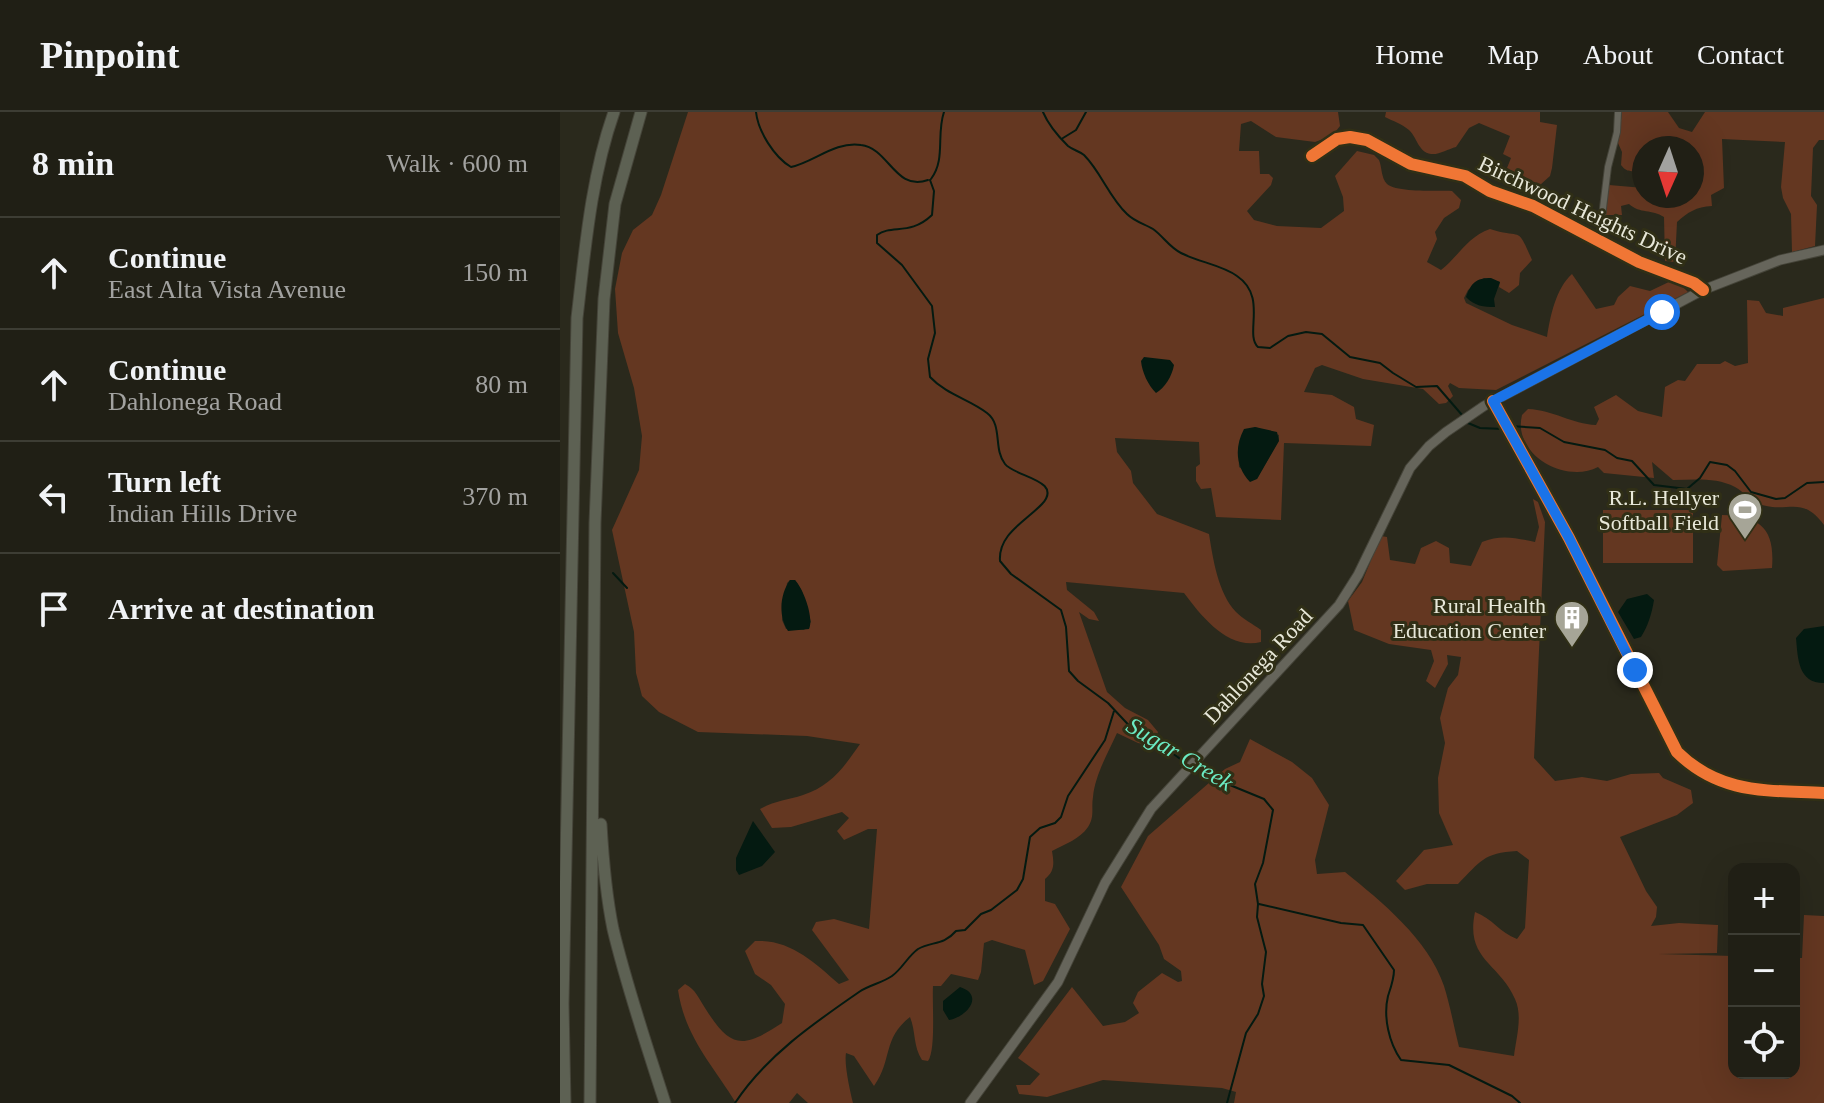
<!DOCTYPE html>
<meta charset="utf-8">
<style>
body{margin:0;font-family:Georgia,serif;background:#2d2c22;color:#f1f3f6}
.controls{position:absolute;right:24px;bottom:24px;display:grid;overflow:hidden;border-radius:16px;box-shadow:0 8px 32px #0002}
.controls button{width:72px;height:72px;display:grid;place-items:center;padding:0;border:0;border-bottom:2px solid #3d3d34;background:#201f15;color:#f1f3f6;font:40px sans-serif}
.compass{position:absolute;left:1072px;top:24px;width:72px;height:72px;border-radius:50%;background:#201f15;box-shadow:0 8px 32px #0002;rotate:183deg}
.stop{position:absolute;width:24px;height:24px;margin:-18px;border:6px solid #1a73e8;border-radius:50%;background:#fff}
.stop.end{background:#1a73e8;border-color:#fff;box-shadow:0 2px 8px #0008}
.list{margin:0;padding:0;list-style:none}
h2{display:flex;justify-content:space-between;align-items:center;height:104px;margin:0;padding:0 32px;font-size:34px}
h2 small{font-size:26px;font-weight:400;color:#a2a2a0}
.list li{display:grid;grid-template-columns:52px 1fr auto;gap:24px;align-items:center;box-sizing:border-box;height:112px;padding:0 32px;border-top:2px solid #3d3d34}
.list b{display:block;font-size:30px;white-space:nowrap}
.list p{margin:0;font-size:26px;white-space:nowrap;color:#a2a2a0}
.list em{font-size:26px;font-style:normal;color:#a2a2a0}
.icon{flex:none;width:44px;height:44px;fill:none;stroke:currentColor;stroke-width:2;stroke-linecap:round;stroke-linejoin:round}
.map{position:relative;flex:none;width:1264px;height:991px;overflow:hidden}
header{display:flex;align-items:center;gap:48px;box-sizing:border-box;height:112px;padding:0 40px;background:#201f15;border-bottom:2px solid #3d3d34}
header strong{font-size:38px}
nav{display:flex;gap:44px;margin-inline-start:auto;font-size:28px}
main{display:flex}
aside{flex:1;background:#201f15}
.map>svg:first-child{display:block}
</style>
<header>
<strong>Pinpoint</strong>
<nav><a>Home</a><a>Map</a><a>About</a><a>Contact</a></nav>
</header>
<main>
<aside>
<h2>8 min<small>Walk · 600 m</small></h2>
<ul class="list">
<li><svg class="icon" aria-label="ahead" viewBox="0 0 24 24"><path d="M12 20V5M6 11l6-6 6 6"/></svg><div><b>Continue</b><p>East Alta Vista Avenue</p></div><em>150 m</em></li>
<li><svg class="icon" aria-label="ahead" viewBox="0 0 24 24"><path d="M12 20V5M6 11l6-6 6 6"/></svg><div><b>Continue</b><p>Dahlonega Road</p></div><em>80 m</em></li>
<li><svg class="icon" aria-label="left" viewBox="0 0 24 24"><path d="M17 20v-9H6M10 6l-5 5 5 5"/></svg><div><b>Turn left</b><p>Indian Hills Drive</p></div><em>370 m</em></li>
<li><svg class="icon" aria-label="arrive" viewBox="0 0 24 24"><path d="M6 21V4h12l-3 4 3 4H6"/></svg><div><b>Arrive at destination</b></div></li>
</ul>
</aside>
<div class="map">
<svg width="1264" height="991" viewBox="0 0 1264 991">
<rect width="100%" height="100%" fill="#2a291c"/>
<path fill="#643721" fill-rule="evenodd" d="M128 0H778L780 14 772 24 755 30 716 25 691 9 681 12 679 39H699L700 62H709L713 66 711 73 687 99 694 108 717 114 761 116 784 99 783 85 775 64 797 39 814 43 819 48C822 55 821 66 827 72 838 81 878 78 892 79L901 88 899 96 884 106 875 120 877 127 867 150 881 158C899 144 907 125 930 117 964 128 956 112 972 148L960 161 959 173 949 181 939 175 940 170 924 166 908 178 904 186 906 191 952 213 987 225C990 205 996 176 1012 162L1036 197 1054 193 1058 185 1070 174 1090 179 1111 169 1118 170 1128 180 936 278 899 276 890 271 888 274 893 284 886 291 879 292 863 277 803 267 762 253 755 256 744 280 772 283 794 295 796 307 814 313 811 334 724 331 721 408 656 405 651 376 641 377 636 369V355L640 352 639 330 555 326 557 340 571 359 573 371 597 402 649 422C653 447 658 481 676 500 683 507 693 512 701 518V530C668 538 642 505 624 481L506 470 507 478 534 500 539 509 529 507 519 500 547 580 565 596 588 608 598 620 592 634 578 631 557 621C548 641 535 663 533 685 531 696 535 704 528 715 520 727 505 732 492 739 494 751 495 759 485 767V789L495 792 510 817 483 869 474 873 465 838 432 828 424 831 421 860 418 868 391 862 381 874H373C372 891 376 938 368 949L362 948C353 934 356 920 350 905 322 927 333 947 314 974L294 944 286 941C284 952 290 979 293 991H248L237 981 229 991H176C152 952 125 925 118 878L125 872C136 878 138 885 145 896 171 937 182 937 222 911L225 892 211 873 195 862 185 839 195 829C230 827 254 850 279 872L289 868 252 818 256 810 274 807 309 817 317 717H308L284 728 277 719 289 706 282 700 231 715 212 716 200 697C214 689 228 688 243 683 271 674 284 655 300 632L247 624 138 620 99 600 82 584 76 561 74 520 52 418 79 358 82 324 74 276 58 221 55 177 62 141 73 118 92 103 101 83ZM695 315 719 323V328L697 367 679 355C678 336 682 329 695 315ZM230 468H235L242 479 251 510 244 518 226 517 222 508 227 471Z
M826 0H980V10L997 13 992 56 990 64 980 73 947 56 951 46 943 42 950 24 919 11 909 16 896 35C888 37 879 43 871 42 858 40 857 25 849 18 842 12 833 9 825 5Z
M1062 0H1108L1119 16 1132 20 1145 0H1264V28H1259L1253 36 1251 84 1257 93 1255 134 1232 140 1231 102 1223 86 1221 75 1225 30 1162 27 1164 76 1151 83 1152 94C1136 95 1128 100 1117 110L1115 150 1105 149 1104 105C1092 97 1080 102 1069 92L1061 94 1062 103H1046L1049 73 1084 76V84H1132V36H1084L1082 57C1073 60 1067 61 1061 53L1062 40 1058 31Z
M1264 186V413C1242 383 1229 401 1202 393 1192 390 1184 380 1175 375 1156 365 1133 368 1113 368L1092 350 1094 366 1044 361 1038 355C1006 372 952 343 962 303L968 297C993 298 1012 312 1036 313L1039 307 1034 295 1056 283 1078 299 1102 305 1105 275 1118 268 1125 269 1137 252H1160L1165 249 1175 254 1188 251 1187 188 1199 189 1206 201 1223 204V196Z
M973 387 978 390 985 410 974 646 995 669 1022 665 1047 669 1071 662 1099 661 1103 666 1131 678 1133 691 1117 703 1060 725 1086 779 1097 795 1096 805 1091 814 1119 811 1158 813 1157 841 1099 842 1174 844V961H1234V846H1242L1244 803 1264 804V991H674L676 980 662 976 543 968 487 985 459 982 456 973H470L480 962 458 946 512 875 543 914 565 910 579 901 573 891 578 880 602 861 618 870 622 869 621 859 604 847 599 833 561 775 588 724 665 657 680 650 690 627 732 650 752 666 769 693 755 748 757 762 785 760C822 790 868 827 884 874 890 893 894 915 899 935L954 944C956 927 963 904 955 887 939 850 905 848 915 800 932 806 940 821 957 827L965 816 969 748 957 739C923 741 921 749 898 772H867L845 778 836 769 864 738 893 733 879 701 878 666 885 631 880 606 888 576 898 563 901 545 887 543 888 552 875 576 866 569 874 549 871 538 829 532 794 518 788 489 802 470 821 424 827 425 830 448 855 452 861 436 876 429 889 436 890 451 911 454 922 430C941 422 956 426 975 430L979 415Z
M1043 398H1133V451H1043Z
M1162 403C1201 404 1215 417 1212 456L1163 459 1157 453Z"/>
<path fill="#041a11" d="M931 166 940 170 934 187 935 195C924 195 914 194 906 185 911 171 916 166 931 166Z
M584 245 610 248 614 253C612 264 605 276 596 281 588 273 582 260 581 249Z
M695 315 717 320 719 329 697 367 690 370C676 355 674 336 684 317Z
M230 468H235C244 478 254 506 249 517L228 519C218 504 220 482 230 468Z
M1087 482 1094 488C1092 501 1088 514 1081 525L1074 527 1058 500 1067 487Z
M1264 514V571C1238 571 1238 547 1236 526L1244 517Z
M193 709 215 740 202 754 179 763 176 758V746Z
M400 875C425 883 407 905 389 908L383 898V889Z"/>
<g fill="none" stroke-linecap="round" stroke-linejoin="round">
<path stroke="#041a11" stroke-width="2" d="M196 0C198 19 214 45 231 55 254 50 275 29 301 33 329 36 335 80 368 68
M483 0C488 12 498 24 508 34 513 38 519 39 524 43 541 60 549 85 567 102 575 110 585 112 593 117 603 124 609 135 621 141 638 150 662 153 677 164 708 185 684 222 698 235L710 236 728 224 746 220 762 222 790 245 820 251 833 261 856 275 877 274 902 303
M503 26 516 18 526 0
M371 67C386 47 376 23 384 0
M370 68 374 79 372 103C350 124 332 112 317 123V131L342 153 372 194 375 221 368 247 370 265C387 283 409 287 427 301 443 313 433 337 445 352 455 365 504 368 482 392 466 409 438 422 440 449L451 462 501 498 506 515 509 559 518 569 548 591 577 622 599 631 627 652
M908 311 920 316 944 317
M950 314 980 316 1004 330 1045 338 1057 346 1072 349 1094 373 1127 377 1140 366 1150 350 1167 353 1175 359 1191 380 1216 387 1225 386 1247 371 1264 370
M53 461 67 476
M637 655 665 671 704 687 713 698 703 751 695 772 698 792 697 805 706 840 702 872 704 884 698 902 686 921 667 991
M699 792 781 811 803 813 834 858C834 867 831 875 828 884 823 905 829 931 841 948L889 953 952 984 960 991
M175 991C206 944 254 911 299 880 309 873 322 871 332 864 342 857 348 844 358 837 372 829 383 834 396 819L405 818 421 802 431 798 457 778 463 767 470 725 480 716 495 711 501 705 508 684 545 628 554 599"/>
<defs>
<path id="street" d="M752 44 777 27 790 25 807 28 851 52 905 64 930 79 973 94 1079 150 1134 171 1143 178
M1039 129 1048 55 1057 20 1058 0
M933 289 1009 426 1117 640C1161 683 1207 678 1264 681"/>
<path id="secondary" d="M410 991 498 870 545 771 591 697 779 493 798 463 850 356 869 334 886 320 924 294 1143 178 1220 148 1264 138"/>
<path id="highway" d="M41 712C43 747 46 783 53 817 67 876 87 934 105 991
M5 991 3 892 17 206C25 138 31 65 54 0
M30 991 35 411 44 187 55 92 81 0"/>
</defs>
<use href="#street" stroke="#454439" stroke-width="8"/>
<use href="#secondary" stroke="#454439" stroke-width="11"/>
<use href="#highway" stroke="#454439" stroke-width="13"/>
<use href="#street" stroke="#66655b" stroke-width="6"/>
<use href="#secondary" stroke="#66655b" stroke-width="9"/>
<use href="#highway" stroke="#5d6153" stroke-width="11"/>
<defs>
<path id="cycleway" d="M752 44 777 27 790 25 807 28 851 52 905 64 930 79 973 94 1079 150 1134 171 1143 178
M933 289 1009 426 1117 640C1161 683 1207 678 1264 681"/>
</defs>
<use href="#cycleway" stroke="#302f16" stroke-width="17"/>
<use href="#cycleway" stroke="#f07635" stroke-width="12"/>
</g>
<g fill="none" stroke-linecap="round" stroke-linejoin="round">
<path stroke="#1a73e8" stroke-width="10" d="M1075 558 1009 426 933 289 1102 200"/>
</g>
<defs>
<symbol id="stadium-pin" viewBox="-11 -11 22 30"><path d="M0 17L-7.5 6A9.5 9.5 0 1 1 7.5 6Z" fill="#a6a597" stroke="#302f16"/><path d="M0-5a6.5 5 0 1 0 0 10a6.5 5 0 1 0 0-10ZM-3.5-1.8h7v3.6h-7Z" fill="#fff"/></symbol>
<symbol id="building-pin" viewBox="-11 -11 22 30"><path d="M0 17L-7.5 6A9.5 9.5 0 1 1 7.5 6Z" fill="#a6a597" stroke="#302f16"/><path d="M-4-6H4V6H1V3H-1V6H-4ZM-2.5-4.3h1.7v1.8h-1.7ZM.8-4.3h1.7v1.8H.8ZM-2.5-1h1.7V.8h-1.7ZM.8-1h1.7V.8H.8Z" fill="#fff"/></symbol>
</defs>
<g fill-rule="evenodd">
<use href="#stadium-pin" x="1165" y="378" width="40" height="54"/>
<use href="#building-pin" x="992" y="486" width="40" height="54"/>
</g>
<g text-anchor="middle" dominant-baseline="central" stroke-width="6" stroke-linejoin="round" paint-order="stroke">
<g font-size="22" fill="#e8e8d9" stroke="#302f16">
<text transform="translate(1023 98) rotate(25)">Birchwood Heights Drive</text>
<text transform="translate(698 554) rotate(-47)">Dahlonega Road</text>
</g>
<g font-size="22" fill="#e8e8d9" stroke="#302f16" text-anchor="end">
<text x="1159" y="385">R.L. Hellyer<tspan x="1159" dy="25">Softball Field</tspan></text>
<text x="986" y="493">Rural Health<tspan x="986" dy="25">Education Center</tspan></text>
</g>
<g font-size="24" font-style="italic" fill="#6beac3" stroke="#302f16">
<text transform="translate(620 642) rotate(31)">Sugar Creek</text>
</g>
</g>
</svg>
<div class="controls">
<button>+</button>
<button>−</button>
<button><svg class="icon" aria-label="locate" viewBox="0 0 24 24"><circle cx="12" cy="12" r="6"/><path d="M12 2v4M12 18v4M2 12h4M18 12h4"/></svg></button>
</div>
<svg class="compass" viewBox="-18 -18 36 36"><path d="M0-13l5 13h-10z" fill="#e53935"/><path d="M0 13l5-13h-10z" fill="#a2a2a0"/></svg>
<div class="stop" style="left:1102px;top:200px"></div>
<div class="stop end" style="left:1075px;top:558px"></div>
</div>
</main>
